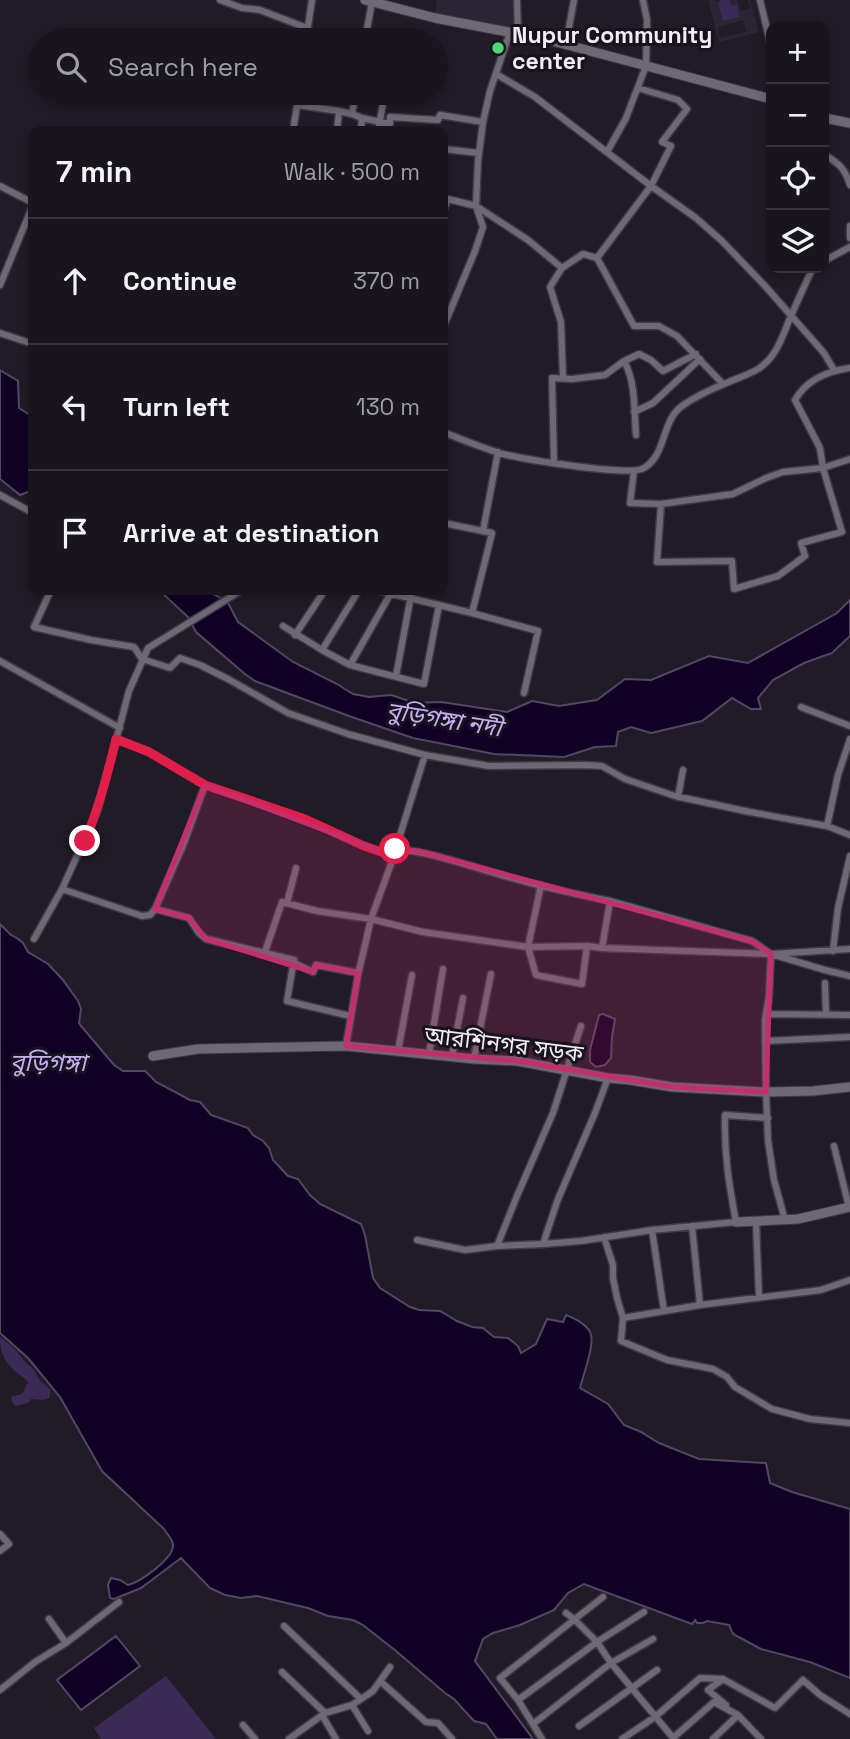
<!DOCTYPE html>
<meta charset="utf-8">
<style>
body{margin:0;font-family:"Space Grotesk","Noto Sans Bengali",sans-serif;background:#25222a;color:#f1f3f6}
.controls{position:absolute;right:21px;top:21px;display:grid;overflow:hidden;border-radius:14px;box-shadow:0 4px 10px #0003}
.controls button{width:63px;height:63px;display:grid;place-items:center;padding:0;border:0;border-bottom:2px solid #36343b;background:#18151d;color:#f1f3f6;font:35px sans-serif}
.stop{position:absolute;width:21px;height:21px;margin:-16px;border:5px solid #e11d48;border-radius:50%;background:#fff}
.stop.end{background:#e11d48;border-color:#fff;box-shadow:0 2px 7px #0008}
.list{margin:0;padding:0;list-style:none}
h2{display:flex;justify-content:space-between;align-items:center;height:91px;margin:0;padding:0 28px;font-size:30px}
h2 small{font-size:23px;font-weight:400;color:#9f9fa4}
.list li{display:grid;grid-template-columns:46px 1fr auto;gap:21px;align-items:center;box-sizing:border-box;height:126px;padding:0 28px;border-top:2px solid #36343b}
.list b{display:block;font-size:26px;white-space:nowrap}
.list em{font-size:23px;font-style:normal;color:#9f9fa4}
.icon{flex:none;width:38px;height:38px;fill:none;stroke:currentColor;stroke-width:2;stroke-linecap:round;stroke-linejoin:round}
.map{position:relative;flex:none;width:850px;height:1739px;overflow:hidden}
.search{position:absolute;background:#18151d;box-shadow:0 4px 10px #0003;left:28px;top:28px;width:420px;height:77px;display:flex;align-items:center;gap:18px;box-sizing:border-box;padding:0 24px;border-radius:38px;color:#9f9fa4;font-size:26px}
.panel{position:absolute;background:#18151d;box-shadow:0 4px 10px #0003;left:28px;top:126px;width:420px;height:469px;border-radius:14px}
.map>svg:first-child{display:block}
</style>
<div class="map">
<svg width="850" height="1739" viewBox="0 0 850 1739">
<rect width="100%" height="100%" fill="#201c27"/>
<path fill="#2a2435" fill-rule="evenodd" d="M437 0H517L518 33 435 18Z
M708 0H715L716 2 721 0 718 3 723 21 731 6 730 0H737L741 11 750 8 748 0H750L759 32 719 42ZM743 20 746 32 720 38 718 27Z"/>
<path fill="#3a2a55" d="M721 0H730L731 6 737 5 740 17 723 21 718 3Z
M0 1337 13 1347 26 1363 33 1369 40 1380 51 1390 49 1398 43 1400 31 1399 28 1403C23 1403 20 1406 15 1406L12 1402 11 1397C21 1393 22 1398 26 1385L29 1383C25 1378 21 1376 16 1372 4 1361 0 1353 0 1337Z
M166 1676 216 1739H101L94 1728Z"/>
<path fill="#100024" stroke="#534763" stroke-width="2" d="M0 370 18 381 19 408 33 417V490L20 495 0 479Z
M159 590H205L217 596 228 603 238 622 293 662 337 684 353 694 369 697 391 695 415 703 441 702 507 712 532 701 559 706 597 700 625 679 651 680 709 656 748 663 837 613 850 600V636L832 653 804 663 773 680 758 698 761 709H751L732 698 702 721 651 733 631 727 618 732 616 746 595 747 564 757 494 754 413 738 349 716 255 681 245 674 196 632 188 617Z
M0 924 11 935 17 938 23 943 28 952 48 964 63 980 78 1001 81 1009 79 1023 81 1026 114 1065 123 1071H145L156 1082 190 1100 200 1102 211 1115 248 1128 253 1135 263 1141 269 1148 273 1160 288 1176 298 1179 310 1195 320 1204 361 1224 365 1235 373 1278 380 1288 410 1307 419 1310 440 1311 457 1321 472 1327 483 1328 494 1337 508 1338 518 1346 521 1353 536 1344 547 1319 563 1322 566 1315C575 1319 585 1323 590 1332 596 1342 583 1375 580 1388L608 1404 624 1425 641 1432 659 1443 699 1459 766 1463 770 1483 792 1492 850 1509V1678L810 1662 761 1649 733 1634 729 1625 707 1621 703 1623H697L695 1620 692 1624 584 1584 568 1593 554 1610 520 1625 493 1633 483 1639 475 1661 533 1739H497L486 1724 474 1721 454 1699 445 1693 396 1651 363 1625 353 1620 328 1616 308 1608 257 1596 241 1598 225 1595 210 1588 181 1558 141 1588 114 1599 110 1598 108 1585 111 1578 120 1580 128 1585C140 1582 175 1558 173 1544 172 1539 167 1534 164 1529L102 1471 60 1397 28 1358 0 1333Z
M603 1014 615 1019 612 1037 611 1058 605 1065 596 1067 590 1062V1050L599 1015Z
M116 1636 140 1666 81 1710 57 1680Z"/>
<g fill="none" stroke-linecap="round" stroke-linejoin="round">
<defs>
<path id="street" d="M220 0 242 8 260 10 307 28
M517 0 518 33
M760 0 771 46
M306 40 312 0
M365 40 372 2
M566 44 574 0
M496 74 535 97 651 186 696 218 722 241 766 287 824 353 834 370
M356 93 352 114 362 118 361 131
M297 105 339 111
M362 118 390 124V117L438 120 440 115 483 122
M293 131 299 93
M337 131 339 111 352 114
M378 131 385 93
M443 149 479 153
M607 152 626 118 646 66 647 20 643 0
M824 154C839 164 845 168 850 185
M0 186 33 203
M443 212 448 199 476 206 528 240 562 268 583 254 597 258 634 326H659L677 336 723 384
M850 226V238
M597 258 651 186 671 146 662 142 687 109 678 100 638 88
M824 261 850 247
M562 268 550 287 561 322 563 378
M0 285 33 205
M443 328 475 251 483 227 476 206 478 161 483 122 490 91 510 32
M0 333 33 344
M624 361C636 382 634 411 636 435
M33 380V382
M634 412 653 403 700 359
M443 432C463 440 482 448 503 454 523 459 630 477 644 468 667 454 661 421 682 406 695 397 709 390 724 384 735 379 748 375 758 369 778 356 782 336 791 316 798 300 805 284 813 268
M554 463 552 378 572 379 605 375 624 361 639 354 651 360 663 371 696 354
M634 471 630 503 661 504 733 494 766 478 783 472 823 468 850 459
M0 495 33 513
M661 504 657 562 732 561 734 589 778 576 805 556 801 543 842 532 823 468 820 448 795 400C807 379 828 371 850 368
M443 523 483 531 498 452
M51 590 34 627 91 640 134 647 142 659 170 668 180 658 200 665 228 679 288 713 348 734 425 755 489 766 585 765 602 766 625 779 675 796 750 812 827 826 850 835
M376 590 472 613 492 533 483 531
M472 613 538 631 524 693
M283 626 322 650 350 665 391 593
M295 635 325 590
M322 650 359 590
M0 661 120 728
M350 665 424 684 439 605
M396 676 412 590
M801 707 850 726
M116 739 149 752 205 785 305 819 364 846 393 856
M678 797 683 770
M827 826 838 775 850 739
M394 852 395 849C434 852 468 866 505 876 539 886 575 894 610 901L602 948
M541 885 528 947 536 975 582 984 587 946
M62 889 142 916 150 915 155 909 189 918 199 933 206 939 294 960 287 1001 350 1016
M610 901 752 941 771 954 825 970 850 976
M287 903 296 868
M155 909 184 843 205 785
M34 939 62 889 97 812 129 691 148 648 242 590
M833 951 838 908 850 856
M265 952 282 902 317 911 371 919 423 932 528 947 587 946 602 948 771 954 850 949
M771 954 769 997 765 1020 766 1092 768 1140 774 1180 785 1220
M294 963 313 972 316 965 358 973
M825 983 826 1015
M766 1014 850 1015
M581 1026 553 1113 517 1196 497 1246 543 1244 558 1199 595 1113 608 1078
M765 1041 850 1037
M346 1046 358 975 371 919 391 864 425 755
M398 1051 412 975
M429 1054 443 969
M452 1056 463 998
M474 1059 491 974
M834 1146 849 1207
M756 1221 759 1298
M692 1226 700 1305
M652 1230 664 1311
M604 1237 613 1265V1278L617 1298 623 1318
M417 1240 465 1250 497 1246
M543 1244 581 1241 652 1230 736 1222C729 1184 724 1155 725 1115L768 1118
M850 1280 821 1290 700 1305 623 1318 621 1341 667 1360 713 1369 727 1377 735 1387 772 1409 810 1419 850 1423
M0 1534 9 1544 0 1551
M566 1613 575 1620 597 1642 611 1663 674 1739
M49 1619 66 1643
M284 1626 361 1699
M282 1672 325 1713
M723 1679 708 1690 726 1705 725 1706
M380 1681 426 1722 438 1723 452 1739
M0 1690 35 1662 66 1643 119 1602
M518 1700 597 1642 644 1612
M352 1705 368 1731
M322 1715 336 1739
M533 1724 611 1663 653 1639
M243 1725 255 1739
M579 1726 657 1670
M673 1738 714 1702 738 1715 761 1739
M289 1739 325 1713 352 1705 373 1691 390 1667
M542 1739 518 1700 500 1678 603 1597
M622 1739 655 1717 700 1678 723 1679 775 1708 803 1680 820 1695 850 1714
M713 1739 738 1715"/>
<path id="secondary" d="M365 0 435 18 545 39 771 99
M824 118 850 123
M153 1056 198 1049 346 1046 474 1059 517 1061 608 1078 630 1080 672 1087 766 1092 813 1091 850 1087
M736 1222 798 1219 850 1207"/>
</defs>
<use href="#street" stroke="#3d3a42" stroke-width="9"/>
<use href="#secondary" stroke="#3d3a42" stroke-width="11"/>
<use href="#street" stroke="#6d6876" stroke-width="6"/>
<use href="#secondary" stroke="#6d6876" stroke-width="9"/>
</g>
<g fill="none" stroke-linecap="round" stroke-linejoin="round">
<path stroke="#e11d48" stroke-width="9" d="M85 841C99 807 108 774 116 739L149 752 205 785 305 819 364 846 393 856 395 849"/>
</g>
<path fill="#c72d6a" fill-opacity="0.2" stroke="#c72d6a" stroke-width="5" stroke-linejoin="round" d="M205 785 393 856 395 849 419 851 752 941 771 954 766 1092 672 1087 517 1061 346 1046 358 973 316 965 313 972 206 939 189 918 155 909Z"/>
<circle fill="#4ed675" stroke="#17131e" stroke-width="2.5" cx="498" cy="48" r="7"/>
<g text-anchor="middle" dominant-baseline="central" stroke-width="6" stroke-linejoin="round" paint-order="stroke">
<g font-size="23" font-weight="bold" fill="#f0edf5" stroke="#17131e" text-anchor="start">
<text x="512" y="35">Nupur Community<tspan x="512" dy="26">center</tspan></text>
</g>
<g font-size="23" fill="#f0edf5" stroke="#17131e">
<text transform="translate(504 1044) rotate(7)">আরশিনগর সড়ক</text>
</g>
<g font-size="24" font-style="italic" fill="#c7aff6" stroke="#17131e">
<text transform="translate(444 719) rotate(9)">বুড়িগঙ্গা নদী</text>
<text x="48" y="1062">বুড়িগঙ্গা</text>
</g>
</g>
</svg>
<div class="controls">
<button>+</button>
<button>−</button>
<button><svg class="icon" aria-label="locate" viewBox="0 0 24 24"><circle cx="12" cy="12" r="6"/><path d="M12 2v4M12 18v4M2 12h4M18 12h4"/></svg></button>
<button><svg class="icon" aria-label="layers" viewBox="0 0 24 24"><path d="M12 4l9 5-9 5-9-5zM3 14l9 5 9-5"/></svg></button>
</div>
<div class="stop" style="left:395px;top:849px"></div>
<div class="stop end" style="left:85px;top:841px"></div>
<div class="search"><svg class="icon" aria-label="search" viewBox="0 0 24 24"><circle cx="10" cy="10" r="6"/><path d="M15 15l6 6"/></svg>Search here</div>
<section class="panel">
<h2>7 min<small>Walk · 500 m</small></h2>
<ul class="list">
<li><svg class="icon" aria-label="ahead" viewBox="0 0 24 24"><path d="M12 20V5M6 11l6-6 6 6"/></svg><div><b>Continue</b></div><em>370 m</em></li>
<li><svg class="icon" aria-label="left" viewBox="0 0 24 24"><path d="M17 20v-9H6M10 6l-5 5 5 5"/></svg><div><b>Turn left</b></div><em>130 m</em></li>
<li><svg class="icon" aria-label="arrive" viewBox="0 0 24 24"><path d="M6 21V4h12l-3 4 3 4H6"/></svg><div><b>Arrive at destination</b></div></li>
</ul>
</section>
</div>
